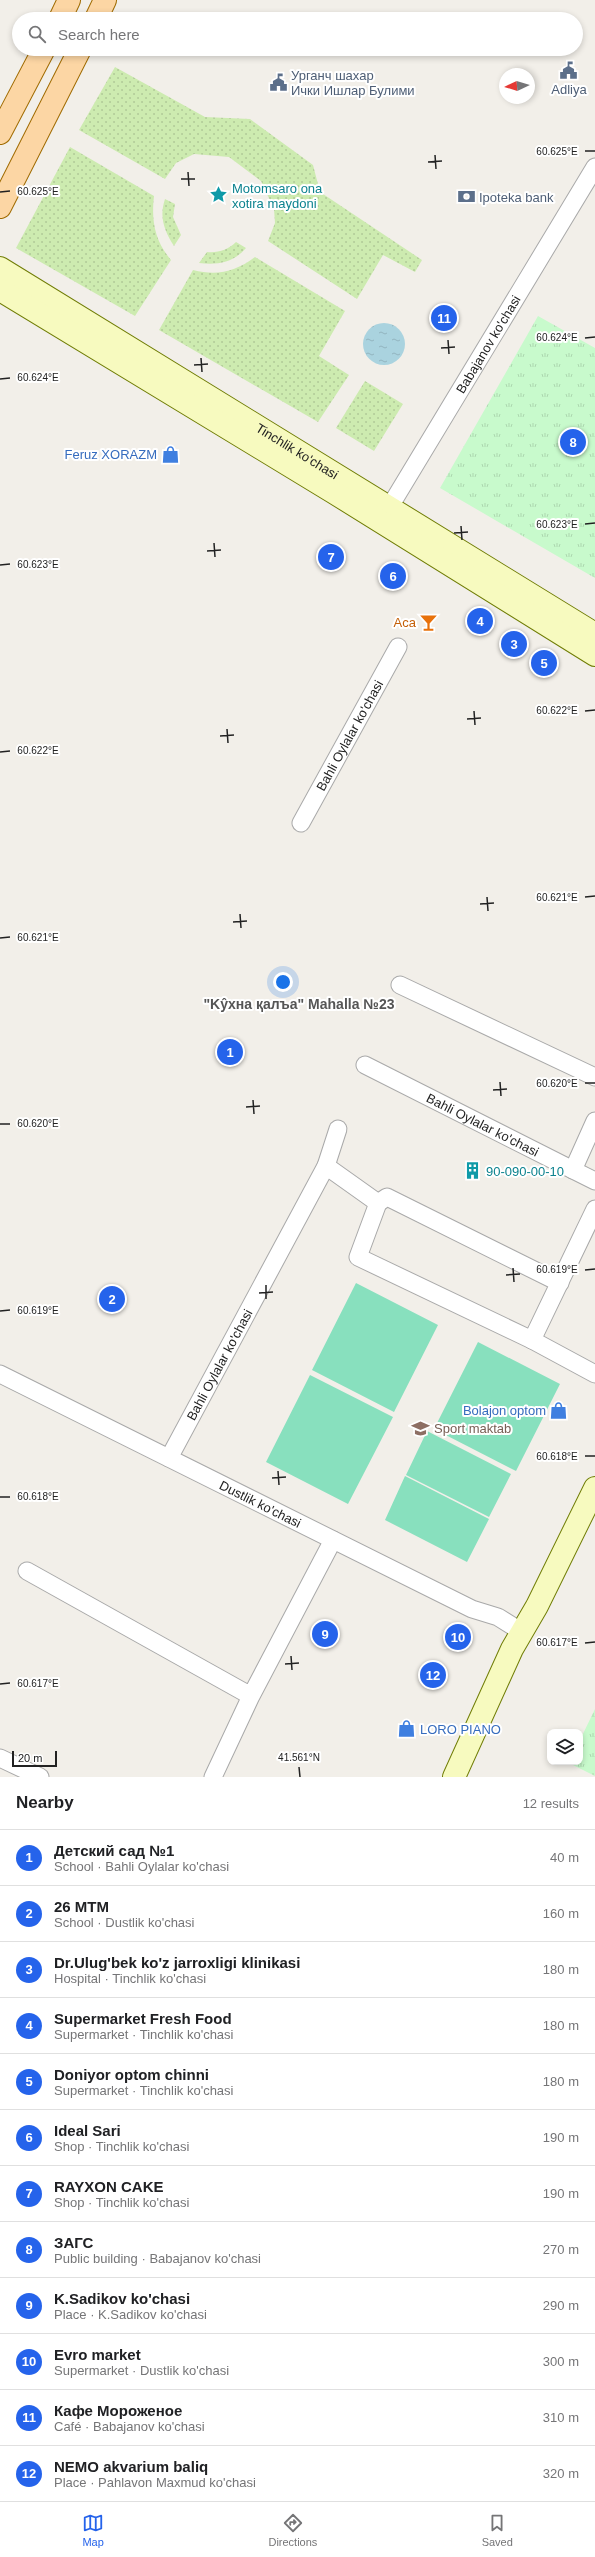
<!DOCTYPE html>
<meta charset="utf-8">
<style>
body{margin:0;font-family:Helvetica,sans-serif;background:#f6f6f6;color:#202124}
.controls{position:absolute;right:12px;bottom:12px;display:grid;overflow:hidden;border-radius:8px;box-shadow:0 2px 6px #0003}
.controls button{width:36px;height:36px;display:grid;place-items:center;padding:0;border:0;border-bottom:1px solid #e0e0e0;background:#fff;color:#202124;font:20px sans-serif}
.compass{position:absolute;left:499px;top:68px;width:36px;height:36px;border-radius:50%;background:#fff;box-shadow:0 2px 6px #0003;rotate:266deg}
.scale{position:absolute;left:12px;bottom:10px;width:45px;box-sizing:border-box;padding-left:4px;border:2px solid #222;border-top:0;font-size:11px;line-height:14px;white-space:nowrap;color:#222;-webkit-text-stroke:3px #fff;paint-order:stroke}
.you{position:absolute;left:283px;top:982px;width:14px;height:14px;margin:-10px;border:3px solid #fff;border-radius:50%;background:#1a73e8;box-shadow:0 0 0 6px #1a73e833}
.badge{display:grid;place-items:center;width:26px;height:26px;border-radius:50%;background:#2563eb;color:#fff;font-size:13px;font-weight:700}
.pin{position:absolute;translate:-50% -50%;border:2px solid #fff;box-shadow:0 1px 4px #0006}
.list{margin:0;padding:0;list-style:none}
h2{display:flex;justify-content:space-between;align-items:center;height:52px;margin:0;padding:0 16px;font-size:17px}
h2 small{font-size:13px;font-weight:400;color:#757577}
.list li{display:grid;grid-template-columns:26px 1fr auto;gap:12px;align-items:center;box-sizing:border-box;height:56px;padding:0 16px;border-top:1px solid #e0e0e0}
.list b{display:block;font-size:15px;white-space:nowrap}
.list p{margin:0;font-size:13px;white-space:nowrap;color:#757577}
.list em{font-size:13px;font-style:normal;color:#757577}
.icon{flex:none;width:22px;height:22px;fill:none;stroke:currentColor;stroke-width:2;stroke-linecap:round;stroke-linejoin:round}
.map{position:relative;flex:none;width:595px;height:1777px;overflow:hidden}
.search{position:absolute;background:#fff;box-shadow:0 2px 6px #0003;left:12px;right:12px;top:12px;height:44px;display:flex;align-items:center;gap:10px;box-sizing:border-box;padding:0 14px;border-radius:22px;color:#757577;font-size:15px}
.sheet{height:724px;background:#fff}
nav{display:flex;justify-content:space-around;align-items:center;box-sizing:border-box;height:56px;border-top:1px solid #e0e0e0;background:#fff;font-size:11px;color:#757577}
nav a{display:grid;justify-items:center;gap:2px}
nav .on{color:#2563eb}
.map>svg:first-child{display:block}
</style>
<div class="map">
<svg width="595" height="1777" viewBox="0 0 595 1777">
<defs>
<pattern id="grass-dots" width="8" height="8" patternUnits="userSpaceOnUse"><rect width="8" height="8" fill="#cdebb0"/><path d="M2 2h.1M6 6h.1" fill="none" stroke="#b0c997" stroke-width="1.8" stroke-linecap="round"/></pattern>
<pattern id="park-tufts" width="24" height="20" patternUnits="userSpaceOnUse"><rect width="24" height="20" fill="#c8facc"/><path d="M3 7l-1-3M5 7V3M7 7l1-3M15 17l-1-3M17 17v-4M19 17l1-3" fill="none" stroke="#acd6af"/></pattern>
<pattern id="water-ripples" width="26" height="14" patternUnits="userSpaceOnUse"><rect width="26" height="14" fill="#aad3df"/><path d="M2 4q2-2 4 0t4 0M15 11q2-2 4 0t4 0" fill="none" stroke="#92b5bf"/></pattern>
</defs>
<rect width="100%" height="100%" fill="#f2efe9"/>
<path fill="url(#grass-dots)" d="M115 67 205 117 250 119 313 165 320 192 422 260 415 272 383 255 357 299 268 241 275 223 274 209 261 181 229 157 194 154 176 163 165 179 79 130Z
M70 147 154 196C151 221 155 241 171 260L135 316 16 248Z
M165 199 175 204 173 217 181 235 174 246C164 230 159 217 165 199Z
M236 242 246 248C233 263 218 265 199 263L207 252C218 253 228 250 236 242Z
M255 257 345 311 319 356 349 375 318 422 159 330 193 270C217 276 235 272 255 257Z
M365 381 403 404 374 451 336 428Z"/>
<path fill="url(#park-tufts)" d="M538 316 595 348V578L440 488Z
M595 1709V1776L569 1763 580 1762V1740Z"/>
<path fill="#88e0be" d="M356 1283 438 1325 394 1412 312 1370Z
M478 1342 560 1384 516 1471 434 1429Z
M310 1375 393 1417 348 1504 266 1462Z
M427 1431 511 1474 489 1517 406 1475Z
M405 1476 489 1519 467 1562 385 1520Z"/>
<path fill="url(#water-ripples)" d="M363 344a21 21 0 1 1 42 0a21 21 0 1 1-42 0Z"/>
<g fill="none" stroke-linecap="round" stroke-linejoin="round">
<defs>
<g id="street">
<path id="s1" d="M383 518 595 167"/>
<path id="s2" d="M301 823 398 647"/>
<path d="M400 985 595 1077"/>
<path id="s3" d="M365 1065 573 1170 595 1121"/>
<path d="M326 1166 338 1129"/>
<path d="M573 1170 595 1181"/>
<path d="M378 1203 387 1197 560 1283"/>
<path d="M532 1340 595 1209"/>
<path id="s4" d="M0 1374 472 1609 498 1617 522 1632"/>
<path id="s5" d="M169 1458 326 1166 378 1203 358 1257 532 1340 595 1374"/>
<path d="M0 1758 40 1777"/>
<path d="M213 1777 251 1696 27 1571 251 1696 333 1540"/>
</g>
<g id="secondary">
<path id="s6" d="M0 268 595 634"/>
<path d="M0 290 333 492 595 655"/>
<path d="M454 1777 512 1649 537 1606 595 1488"/>
</g>
<path id="primary" d="M60 19 69 0
M96 19 105 0
M0 133 44 49
M0 207 80 49"/>
</defs>
<use href="#street" stroke="#a9a9a9" stroke-width="19"/>
<use href="#secondary" stroke="#707d05" stroke-width="24"/>
<use href="#primary" stroke="#a06b00" stroke-width="24"/>
<use href="#street" stroke="#fff" stroke-width="17"/>
<use href="#secondary" stroke="#f7fabf" stroke-width="22"/>
<use href="#primary" stroke="#fcd6a4" stroke-width="22"/>
</g>
<path fill="none" stroke="#222" stroke-width="1.5" d="M585 151H595M435 155 436 169M428 162 442 161M188 172 189 186M181 179H195M0 192 10 191M585 338 595 337M448 340 449 354M441 348 455 347M201 358 202 372M194 365 208 364M0 379 10 378M585 524 595 523M461 526 462 540M454 533 468 532M214 543 215 557M207 551 221 550M0 565 10 564M474 711 475 725M585 711 595 710M467 719 481 718M227 729 228 743M220 736 234 735M0 752 10 751M487 897 488 911M585 897 595 896M480 904 494 903M240 914 241 928M233 922 247 921M0 938 10 937M500 1082 501 1096M585 1083H595M493 1090 507 1089M253 1100 254 1114M246 1107 260 1106M0 1124H10M513 1268 514 1282M585 1270 595 1269M506 1275 520 1274M266 1285V1299M259 1293 273 1292M0 1311 10 1310M585 1456H595M278 1471 279 1485M272 1478 286 1477M0 1497H10M585 1643 595 1642M291 1656 292 1670M285 1664 299 1663M0 1684 10 1683M299 1767 300 1777"/>
<defs>
<symbol id="civic-bare" viewBox="-9 -9 18 18"><path d="M-.6-6.5H3V-4.5H.6V-3L4-1V1h2V6H-6V1h2V-1L-.6-3ZM-1.2 2.5V6h2.4V2.5Z" fill="#5c6f8a" stroke="#fff" stroke-width="2.5" paint-order="stroke"/></symbol>
<symbol id="sight-bare" viewBox="-9 -9 18 18"><path d="M0-6L1.8-2.2L6-1.7L2.9 1.2L3.7 5.4L0 3.3L-3.7 5.4L-2.9 1.2L-6-1.7L-1.8-2.2Z" fill="#0f9aa8" stroke="#fff" stroke-width="2.5" paint-order="stroke"/></symbol>
<symbol id="bank-bare" viewBox="-9 -9 18 18"><path d="M-6-4H6V4H-6ZM0-2.3a2.3 2.3 0 1 0 0 4.6a2.3 2.3 0 1 0 0-4.6Z" fill="#5c6f8a" stroke="#fff" stroke-width="2.5" paint-order="stroke"/></symbol>
<symbol id="shop-bare" viewBox="-9 -9 18 18"><path d="M-5-2.5h2.3a2.7 3.5 0 0 1 5.4 0H5L5.5 6h-11ZM-1.5-2.5h3a1.5 2.3 0 0 0-3 0Z" fill="#3f7fe0" stroke="#fff" stroke-width="2.5" paint-order="stroke"/></symbol>
<symbol id="bar-bare" viewBox="-9 -9 18 18"><path d="M-6-5H6L.8 .8V4.5H3.5V6h-7V4.5H-.8V.8Z" fill="#e8710a" stroke="#fff" stroke-width="2.5" paint-order="stroke"/></symbol>
<symbol id="building-bare" viewBox="-9 -9 18 18"><path d="M-4-6H4V6H1V3H-1V6H-4ZM-2.5-4.3h1.7v1.8h-1.7ZM.8-4.3h1.7v1.8H.8ZM-2.5-1h1.7V.8h-1.7ZM.8-1h1.7V.8H.8Z" fill="#0f9aa8" stroke="#fff" stroke-width="2.5" paint-order="stroke"/></symbol>
<symbol id="school-bare" viewBox="-9 -9 18 18"><path d="M0-5L7-2L0 1L-7-2ZM-4 1L0 2.5L4 1V4Q0 6-4 4Z" fill="#8d6e63" stroke="#fff" stroke-width="2.5" paint-order="stroke"/></symbol>
</defs>
<g fill-rule="evenodd">
<use href="#civic-bare" x="556" y="58" width="25" height="25"/>
<use href="#civic-bare" x="266" y="70" width="25" height="25"/>
<use href="#sight-bare" x="206" y="182" width="25" height="25"/>
<use href="#bank-bare" x="454" y="184" width="25" height="25"/>
<use href="#shop-bare" x="158" y="442" width="25" height="25"/>
<use href="#bar-bare" x="416" y="610" width="25" height="25"/>
<use href="#building-bare" x="460" y="1158" width="25" height="25"/>
<use href="#shop-bare" x="546" y="1398" width="25" height="25"/>
<use href="#school-bare" x="408" y="1416" width="25" height="25"/>
<use href="#shop-bare" x="394" y="1716" width="25" height="25"/>
</g>
<g text-anchor="middle" dominant-baseline="central" stroke-width="4" stroke-linejoin="round" paint-order="stroke">
<g font-size="13" fill="#4e5e75" stroke="#fff" text-anchor="start">
<text x="291" y="75">Урганч шахар<tspan x="291" dy="15">Ички Ишлар Булими</tspan></text>
<text x="569" y="89" text-anchor="middle">Adliya</text>
<text x="479" y="197">Ipoteka bank</text>
</g>
<g font-size="13" fill="#0d838f" stroke="#fff" text-anchor="start">
<text x="232" y="188">Motomsaro ona<tspan x="232" dy="15">xotira maydoni</tspan></text>
<text x="486" y="1171">90-090-00-10</text>
</g>
<g font-size="13" fill="#222" stroke="#fff">
<text stroke="none"><textPath href="#s1" startOffset="203">Babajanov ko'chasi</textPath></text>
<text stroke="none"><textPath href="#s6" startOffset="349">Tinchlik ko'chasi</textPath></text>
<text stroke="none"><textPath href="#s2" startOffset="100">Bahli Oylalar ko'chasi</textPath></text>
<text stroke="none"><textPath href="#s3" startOffset="132">Bahli Oylalar ko'chasi</textPath></text>
<text stroke="none"><textPath href="#s5" startOffset="106">Bahli Oylalar ko'chasi</textPath></text>
<text stroke="none"><textPath href="#s4" startOffset="291">Dustlik ko'chasi</textPath></text>
</g>
<g font-size="13" fill="#366cbe" stroke="#fff" text-anchor="end">
<text x="157" y="454">Feruz XORAZM</text>
<text x="546" y="1410">Bolajon optom</text>
<text x="420" y="1729" text-anchor="start">LORO PIANO</text>
</g>
<g font-size="13" fill="#c56008" stroke="#fff" text-anchor="end">
<text x="416" y="622">Аса</text>
</g>
<g font-size="13" fill="#785e54" stroke="#fff" text-anchor="start">
<text x="434" y="1428">Sport maktab</text>
</g>
<g font-size="14" font-weight="bold" fill="#555" stroke="#fff">
<text x="299" y="1004">"Kŷхна қалъа" Mahalla №23</text>
</g>
</g>
<g font-size="10" text-anchor="middle" fill="#222" stroke="#fff" stroke-width="4" stroke-linejoin="round" paint-order="stroke">
<text x="557" y="155">60.625°E</text>
<text x="38" y="195">60.625°E</text>
<text x="557" y="341">60.624°E</text>
<text x="38" y="381">60.624°E</text>
<text x="557" y="528">60.623°E</text>
<text x="38" y="568">60.623°E</text>
<text x="557" y="714">60.622°E</text>
<text x="38" y="754">60.622°E</text>
<text x="557" y="901">60.621°E</text>
<text x="38" y="941">60.621°E</text>
<text x="557" y="1087">60.620°E</text>
<text x="38" y="1127">60.620°E</text>
<text x="557" y="1273">60.619°E</text>
<text x="38" y="1314">60.619°E</text>
<text x="557" y="1460">60.618°E</text>
<text x="38" y="1500">60.618°E</text>
<text x="557" y="1646">60.617°E</text>
<text x="38" y="1687">60.617°E</text>
<text x="299" y="1761">41.561°N</text>
</g>
</svg>
<div class="controls">
<button><svg class="icon" aria-label="layers" viewBox="0 0 24 24"><path d="M12 4l9 5-9 5-9-5zM3 14l9 5 9-5"/></svg></button>
</div>
<svg class="compass" viewBox="-18 -18 36 36"><path d="M0-13l5 13h-10z" fill="#e53935"/><path d="M0 13l5-13h-10z" fill="#757577"/></svg>
<div class="scale">20 m</div>
<div class="you"></div>
<div class="pin badge" style="left:230px;top:1052px">1</div>
<div class="pin badge" style="left:112px;top:1299px">2</div>
<div class="pin badge" style="left:514px;top:644px">3</div>
<div class="pin badge" style="left:480px;top:621px">4</div>
<div class="pin badge" style="left:544px;top:663px">5</div>
<div class="pin badge" style="left:393px;top:576px">6</div>
<div class="pin badge" style="left:331px;top:557px">7</div>
<div class="pin badge" style="left:573px;top:442px">8</div>
<div class="pin badge" style="left:325px;top:1634px">9</div>
<div class="pin badge" style="left:458px;top:1637px">10</div>
<div class="pin badge" style="left:444px;top:318px">11</div>
<div class="pin badge" style="left:433px;top:1675px">12</div>
<div class="search"><svg class="icon" aria-label="search" viewBox="0 0 24 24"><circle cx="10" cy="10" r="6"/><path d="M15 15l6 6"/></svg>Search here</div>
</div>
<section class="sheet">
<h2>Nearby<small>12 results</small></h2>
<ul class="list">
<li><span class="badge">1</span><div><b>Детский сад №1</b><p>School · Bahli Oylalar ko'chasi</p></div><em>40 m</em></li>
<li><span class="badge">2</span><div><b>26 MTM</b><p>School · Dustlik ko'chasi</p></div><em>160 m</em></li>
<li><span class="badge">3</span><div><b>Dr.Ulug'bek ko'z jarroxligi klinikasi</b><p>Hospital · Tinchlik ko'chasi</p></div><em>180 m</em></li>
<li><span class="badge">4</span><div><b>Supermarket Fresh Food</b><p>Supermarket · Tinchlik ko'chasi</p></div><em>180 m</em></li>
<li><span class="badge">5</span><div><b>Doniyor optom chinni</b><p>Supermarket · Tinchlik ko'chasi</p></div><em>180 m</em></li>
<li><span class="badge">6</span><div><b>Ideal Sari</b><p>Shop · Tinchlik ko'chasi</p></div><em>190 m</em></li>
<li><span class="badge">7</span><div><b>RAYXON CAKE</b><p>Shop · Tinchlik ko'chasi</p></div><em>190 m</em></li>
<li><span class="badge">8</span><div><b>ЗАГС</b><p>Public building · Babajanov ko'chasi</p></div><em>270 m</em></li>
<li><span class="badge">9</span><div><b>K.Sadikov ko'chasi</b><p>Place · K.Sadikov ko'chasi</p></div><em>290 m</em></li>
<li><span class="badge">10</span><div><b>Evro market</b><p>Supermarket · Dustlik ko'chasi</p></div><em>300 m</em></li>
<li><span class="badge">11</span><div><b>Кафе Мороженое</b><p>Café · Babajanov ko'chasi</p></div><em>310 m</em></li>
<li><span class="badge">12</span><div><b>NEMO akvarium baliq</b><p>Place · Pahlavon Maxmud ko'chasi</p></div><em>320 m</em></li>
</ul>
</section>
<nav>
<a class="on"><svg class="icon" aria-label="map" viewBox="0 0 24 24"><path d="M3 6l6-2 6 2 6-2v14l-6 2-6-2-6 2zM9 4v14M15 6v14"/></svg>Map</a>
<a><svg class="icon" aria-label="directions" viewBox="0 0 24 24"><path d="M12 3l9 9-9 9-9-9zM9 14v-3h6M13 9l2 2-2 2"/></svg>Directions</a>
<a><svg class="icon" aria-label="saved" viewBox="0 0 24 24"><path d="M7 4h10v16l-5-4-5 4z"/></svg>Saved</a>
</nav>
